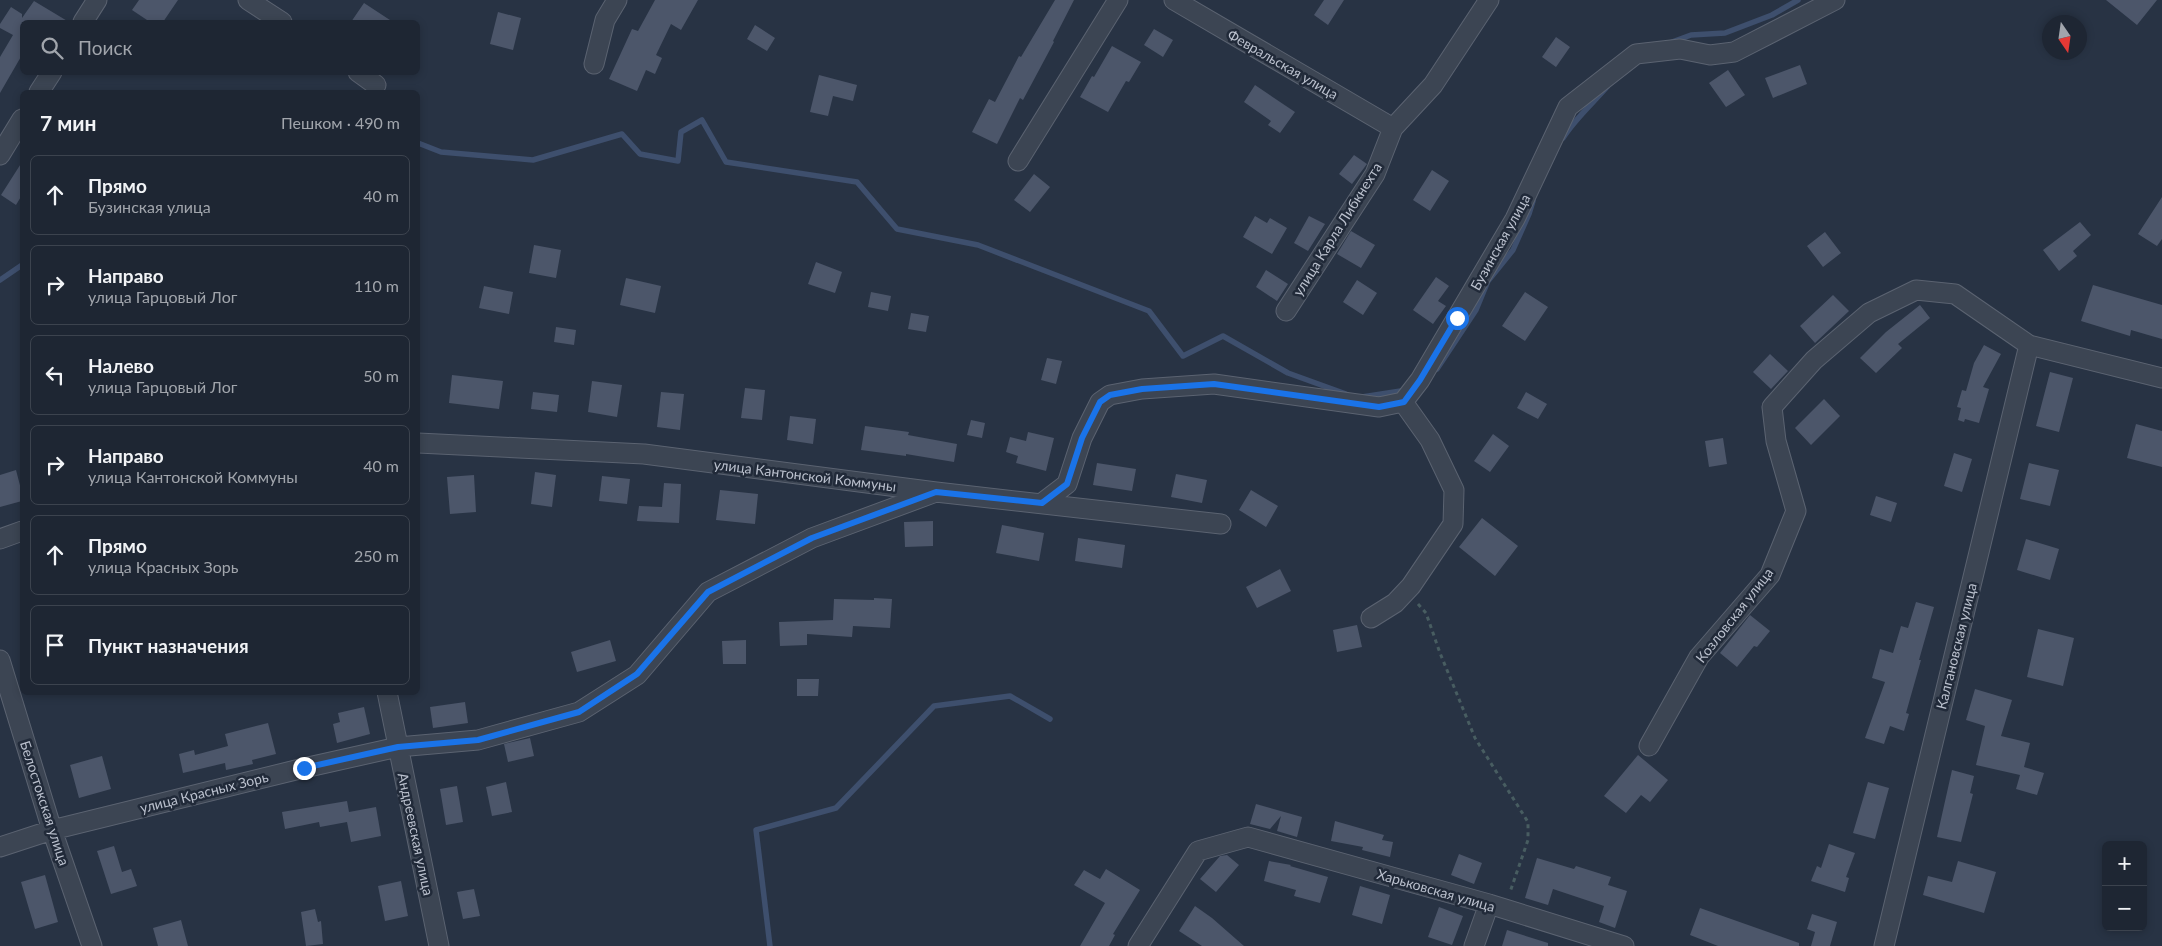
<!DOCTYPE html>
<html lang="ru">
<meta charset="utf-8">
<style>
body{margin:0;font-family:Lato,sans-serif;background:#2b323f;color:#f1f3f6}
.controls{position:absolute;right:15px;bottom:15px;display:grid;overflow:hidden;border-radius:8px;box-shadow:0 2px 8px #0003}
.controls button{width:45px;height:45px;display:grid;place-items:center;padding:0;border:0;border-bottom:1px solid #3c434e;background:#1e2633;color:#f1f3f6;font:25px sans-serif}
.compass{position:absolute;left:2042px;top:15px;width:45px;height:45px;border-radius:50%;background:#1e2633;box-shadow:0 2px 8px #0003;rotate:167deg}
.stop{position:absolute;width:15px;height:15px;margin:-11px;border:4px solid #1a73e8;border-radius:50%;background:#fff}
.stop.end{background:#1a73e8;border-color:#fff;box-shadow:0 1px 5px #0008}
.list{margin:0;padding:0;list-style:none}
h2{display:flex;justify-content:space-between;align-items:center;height:65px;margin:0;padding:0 20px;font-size:21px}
h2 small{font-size:16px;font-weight:400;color:#a1a5ac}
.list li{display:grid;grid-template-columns:32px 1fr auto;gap:15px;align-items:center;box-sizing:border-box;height:80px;margin:0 10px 10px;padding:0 10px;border:1px solid #3c434e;border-radius:8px}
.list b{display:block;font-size:19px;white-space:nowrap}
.list p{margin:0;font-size:16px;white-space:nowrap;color:#a1a5ac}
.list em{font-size:16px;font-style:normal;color:#a1a5ac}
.icon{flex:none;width:28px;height:28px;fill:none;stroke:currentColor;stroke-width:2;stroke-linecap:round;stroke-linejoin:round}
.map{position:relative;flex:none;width:2162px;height:946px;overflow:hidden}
.search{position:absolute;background:#1e2633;box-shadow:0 2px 8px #0003;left:20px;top:20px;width:400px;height:55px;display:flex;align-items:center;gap:12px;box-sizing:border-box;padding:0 18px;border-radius:8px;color:#a1a5ac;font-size:19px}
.panel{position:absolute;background:#1e2633;box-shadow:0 2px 8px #0003;left:20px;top:90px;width:400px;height:605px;border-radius:8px}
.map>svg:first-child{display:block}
</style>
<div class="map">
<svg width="2162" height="946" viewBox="0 0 2162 946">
<rect width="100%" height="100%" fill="#283344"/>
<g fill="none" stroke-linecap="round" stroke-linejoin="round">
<path stroke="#3e4f6d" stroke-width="5.5" d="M1672 42 1691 35 1725 33 1772 15 1798 0
M1563 138C1575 119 1592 104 1607 87
M418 143 441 152 533 160 622 134 640 154 678 161 681 132 702 120 726 162 857 182 897 229 978 245 1149 311 1183 356 1223 336 1288 373 1346 394
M0 280 22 265
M1437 369 1476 310 1488 281 1513 250 1529 214 1533 201
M1362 397 1407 390
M770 946 756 830 836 808 934 706 1010 696 1050 719"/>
</g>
<path fill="#4c566a" d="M139 0H178L163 22H150L132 10Z
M655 0H698L681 30 671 24 656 55 662 58 655 74 646 70 637 91 609 79 632 29 638 31Z
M1055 0H1074L1053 41 1054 42 1023 100 1020 98 997 144 972 132 989 99 995 102 1019 56 1021 57Z
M1324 0H1344L1328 25 1314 15Z
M2106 0H2157L2137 25Z
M34 1 69 22H22V55L0 93V57L13 35 0 28V24L11 7 22 14V18Z
M364 3 393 22H351Z
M498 12 521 18 513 50 490 44Z
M755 25 775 38 767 51 747 39Z
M1154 29 1173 40 1163 57 1144 45Z
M1556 37 1570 47 1556 67 1542 57Z
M1112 46 1141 62 1129 82 1126 81 1108 112 1080 97 1092 76 1094 77Z
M1800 65 1807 84 1773 98 1765 78Z
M1728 70 1745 95 1726 107 1709 83Z
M819 75 857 85 853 101 833 96 828 116 810 112Z
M1255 85 1295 112 1280 133 1268 125 1271 121 1244 102Z
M1354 155 1367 164 1352 184 1339 174Z
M22 162V195L16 205 1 195Z
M1432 170 1449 181 1430 211 1413 200Z
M1034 174 1050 187 1030 212 1014 200Z
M2162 197V239L2157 246 2138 234Z
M1255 216 1267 223 1270 218 1287 228 1272 254 1243 237Z
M1309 216 1325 224 1308 251 1294 243Z
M2080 222 2091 235 2073 251 2077 256 2059 271 2043 250Z
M1351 231 1375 245 1361 268 1337 254Z
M1825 232 1841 253 1823 267 1807 246Z
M534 245 561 250 556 278 529 273Z
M816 262 842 272 835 293 808 284Z
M1266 270 1288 284 1277 301 1256 287Z
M1436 277 1449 286 1438 301 1446 306 1433 324 1413 310Z
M626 278 661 286 655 313 620 305Z
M1357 280 1377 293 1363 315 1343 302Z
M2093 285 2162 305V339L2131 330 2130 336 2081 321Z
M484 286 513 292 509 314 479 308Z
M871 292 891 296 888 311 868 307Z
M1525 292 1548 307 1525 341 1502 326Z
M1833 295 1849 311 1815 343 1800 326Z
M1920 305 1930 318 1898 344 1902 348 1876 373 1860 358 1886 332Z
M911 313 929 316 926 332 908 329Z
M556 327 576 330 574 345 554 342Z
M1984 345 2001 354 1983 387 1989 389 1979 423 1965 419 1964 422 1958 420 1961 408 1957 407 1962 390 1966 391 1974 363Z
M1770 354 1788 371 1771 389 1753 372Z
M1047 358 1062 361 1056 384 1041 380Z
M2050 372 2073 378 2059 432 2036 426Z
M452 375 503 381 499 409 449 403Z
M592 381 622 385 617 417 588 412Z
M745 388 765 390 762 420 741 418Z
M533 392 559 395 557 412 531 409Z
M661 392 684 394 680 430 657 427Z
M1526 392 1547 404 1538 419 1517 408Z
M1824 399 1840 416 1811 445 1795 428Z
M790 416 816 419 813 444 787 440Z
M971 420 985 423 982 438 967 435Z
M2136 424 2162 431V467L2127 458Z
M865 426 909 432 908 435 957 444 954 462 906 454V456L861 450Z
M1028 432 1054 438 1046 471 1016 463 1018 456 1006 452 1010 437 1026 441Z
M1493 434 1509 446 1490 472 1474 461Z
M1723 438 1727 464 1709 467 1705 441Z
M1954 453 1972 459 1962 492 1944 486Z
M1097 463 1136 469 1132 491 1093 485Z
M2029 463 2059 470 2050 506 2020 499Z
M16 470 22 493V501L0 507V475Z
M535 472 556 475 552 507 531 504Z
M1176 474 1207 480 1202 503 1171 497Z
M474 475 476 512 450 514 447 477Z
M602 476 630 479 627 504 599 501Z
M664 483 681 484 679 523 637 521 639 506 662 507Z
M720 490 758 494 755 524 716 520Z
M1251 490 1278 506 1266 527 1239 510Z
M1876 496 1897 503 1891 522 1870 515Z
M1482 518 1518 546 1495 576 1459 547Z
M933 521V546L905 547 904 522Z
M1002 525 1044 533 1039 561 996 553Z
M1078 538 1125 545 1122 568 1075 561Z
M2026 539 2059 549 2050 580 2017 570Z
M1280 569 1291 591 1257 608 1246 587Z
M874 598 892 599 890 628 853 626 852 637 807 634V645L780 646 779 622 833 620 834 599 874 600Z
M1916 602 1934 607 1919 660H1921L1906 713 1909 714 1904 731 1890 726 1884 744 1865 738 1885 682 1872 678 1880 649 1893 653 1901 626 1908 628Z
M1750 615 1770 631 1757 647 1754 646 1737 667 1720 653Z
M1357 625 1362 647 1337 652 1333 630Z
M2038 629 2074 638 2063 686 2027 677Z
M610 640 616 661 577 672 571 652Z
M746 640V664H723L722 641Z
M797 679H819L818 696H797Z
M1975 689 2012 700 2001 736 2030 743 2024 767 2044 773 2037 795 2016 789 2020 775 1976 765 1985 726 1966 720Z
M465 702 468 723 433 728 430 707Z
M364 707 370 734 337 743 333 724 340 722 338 713Z
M268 723 276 754 252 760 253 764 226 770 225 763 183 773 179 754 194 750 195 755 228 746 225 734Z
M530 738 534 756 508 762 504 744Z
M1638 755 1668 780 1650 802 1641 795 1626 813 1604 796Z
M102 756 111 789 79 798 70 765Z
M1952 770 1974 776 1970 793 1973 794 1961 842 1937 837Z
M506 782 512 812 492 816 486 787Z
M1868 782 1889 788 1875 839 1853 833Z
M457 786 463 822 446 825 440 789Z
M347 801 349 812 376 807 381 836 351 842 347 822 320 827 319 822 285 829 282 812Z
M1256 804 1302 817 1297 837 1277 831 1281 816 1270 829 1250 824Z
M1335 821 1384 835 1382 840 1393 842 1390 857 1362 850 1363 847 1331 841Z
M1829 844 1855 853 1846 877 1849 878 1845 892 1811 881 1817 866 1821 868Z
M114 846 122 872 131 869 137 886 111 894 97 851Z
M1459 854 1482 863 1474 884 1451 875Z
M1227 855 1239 865 1216 892 1200 879 1220 856Z
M1537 858 1574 869 1576 866 1611 877 1608 885 1627 891 1615 928 1599 922 1604 906 1553 889 1548 905 1525 898Z
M1269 861 1291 865 1290 866 1328 877 1320 903 1294 896 1296 890 1264 881Z
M1958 861 1996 872 1984 913 1923 895 1928 876 1952 882Z
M1106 869 1140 890 1113 934 1115 935 1109 946H1080L1105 903 1074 885 1084 870 1100 879Z
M45 875 58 922 35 929 21 882Z
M401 881 408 916 385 921 378 886Z
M1360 886 1390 895 1382 924 1352 915Z
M474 889 480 916 463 919 457 892Z
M1195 906 1212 918 1244 946H1202L1179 931Z
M1439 907 1463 916 1452 945 1428 937Z
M1700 908 1799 943V946H1718L1690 935Z
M315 909 318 922 321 921 323 944 306 946 301 912Z
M1812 914 1837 922 1830 946H1811L1815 932 1807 929Z
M181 920 188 946H158L153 928Z
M1507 930 1548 943V946H1502Z"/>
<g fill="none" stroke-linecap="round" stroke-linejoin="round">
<defs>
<path id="minor" d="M248 0 282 22
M1174 0 1393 128
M83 22 97 0
M594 64 605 20 617 0
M358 72 376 85
M39 92 52 72
M0 155 22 119
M1018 161 1118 0
M1286 311 1375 174 1393 128 1433 85 1489 0
M1403 402 1420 380 1515 219 1568 107 1636 54 1680 49 1710 55 1734 52 1835 0
M418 443 644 454 936 492 1221 524
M1042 503 1067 484 1082 438 1100 402 1110 395 1142 389 1214 384 1379 407 1403 402
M0 539 22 531
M1371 618 1395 603 1411 586 1453 524 1454 490 1430 440 1403 402
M0 660 52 830 92 946
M387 692 439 946
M1649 746 1699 657 1770 575 1796 511 1776 441 1772 407 1814 360 1869 313 1916 290 1955 294 2029 345 2162 378
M0 847 52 830 304 768 398 747 478 740 579 712 637 675 708 592 812 538 936 492
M1138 946 1198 851 1248 837 1489 904 1624 946
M1474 946 1489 904
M1884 946 2029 345"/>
</defs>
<use href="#minor" stroke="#5b6371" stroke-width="21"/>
<path stroke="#485d61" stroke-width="3" stroke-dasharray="4 4" stroke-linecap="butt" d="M1418 604 1426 613 1440 653 1475 738 1528 822V840L1510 892"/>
<use href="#minor" stroke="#3c4553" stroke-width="19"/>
</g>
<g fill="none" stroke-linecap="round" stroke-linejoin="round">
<path stroke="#1a73e8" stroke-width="6" d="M304 768 398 747 478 740 579 712 637 674 708 592 812 538 936 492 1042 503 1067 484 1082 438 1100 402 1110 395 1142 389 1214 384 1379 407 1404 402 1420 380 1457 318"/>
</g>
<g text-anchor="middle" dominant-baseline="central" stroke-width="5" stroke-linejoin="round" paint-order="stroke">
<g font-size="14" fill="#bac0cd" stroke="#212a39">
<text transform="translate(1283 64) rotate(30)">Февральская улица</text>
<text transform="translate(1337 229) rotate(-58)">улица Карла Либкнехта</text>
<text transform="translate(1500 242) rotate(-61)">Бузинская улица</text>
<text transform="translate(805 475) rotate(7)">улица Кантонской Коммуны</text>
<text transform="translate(1734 615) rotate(-52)">Козловская улица</text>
<text transform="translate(1956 646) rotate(-76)">Калгановская улица</text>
<text transform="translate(204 792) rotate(-14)">улица Красных Зорь</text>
<text transform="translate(45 803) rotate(72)">Белостокская улица</text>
<text transform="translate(416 834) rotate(78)">Андреевская улица</text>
<text transform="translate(1436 890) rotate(16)">Харьковская улица</text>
</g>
</g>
</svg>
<div class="controls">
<button>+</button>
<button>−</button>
</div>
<svg class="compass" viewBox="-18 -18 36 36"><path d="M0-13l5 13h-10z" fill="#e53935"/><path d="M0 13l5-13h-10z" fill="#a1a5ac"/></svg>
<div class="stop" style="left:1457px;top:318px"></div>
<div class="stop end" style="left:304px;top:768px"></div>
<div class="search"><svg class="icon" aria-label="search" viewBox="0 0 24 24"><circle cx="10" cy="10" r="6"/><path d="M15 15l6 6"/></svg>Поиск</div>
<section class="panel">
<h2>7 мин<small>Пешком · 490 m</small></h2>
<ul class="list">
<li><svg class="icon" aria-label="ahead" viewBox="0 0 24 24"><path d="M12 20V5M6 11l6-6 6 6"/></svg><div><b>Прямо</b><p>Бузинская улица</p></div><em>40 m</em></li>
<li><svg class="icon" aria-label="right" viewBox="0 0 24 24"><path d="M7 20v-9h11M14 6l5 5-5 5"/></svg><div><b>Направо</b><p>улица Гарцовый Лог</p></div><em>110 m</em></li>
<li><svg class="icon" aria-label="left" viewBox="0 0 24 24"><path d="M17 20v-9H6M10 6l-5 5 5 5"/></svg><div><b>Налево</b><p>улица Гарцовый Лог</p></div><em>50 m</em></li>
<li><svg class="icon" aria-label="right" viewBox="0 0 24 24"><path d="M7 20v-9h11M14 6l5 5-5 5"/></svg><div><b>Направо</b><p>улица Кантонской Коммуны</p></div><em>40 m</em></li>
<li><svg class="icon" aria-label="ahead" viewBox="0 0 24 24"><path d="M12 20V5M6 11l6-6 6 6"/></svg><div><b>Прямо</b><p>улица Красных Зорь</p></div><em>250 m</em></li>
<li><svg class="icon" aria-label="arrive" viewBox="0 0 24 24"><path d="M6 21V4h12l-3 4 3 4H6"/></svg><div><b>Пункт назначения</b></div></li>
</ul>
</section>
</div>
